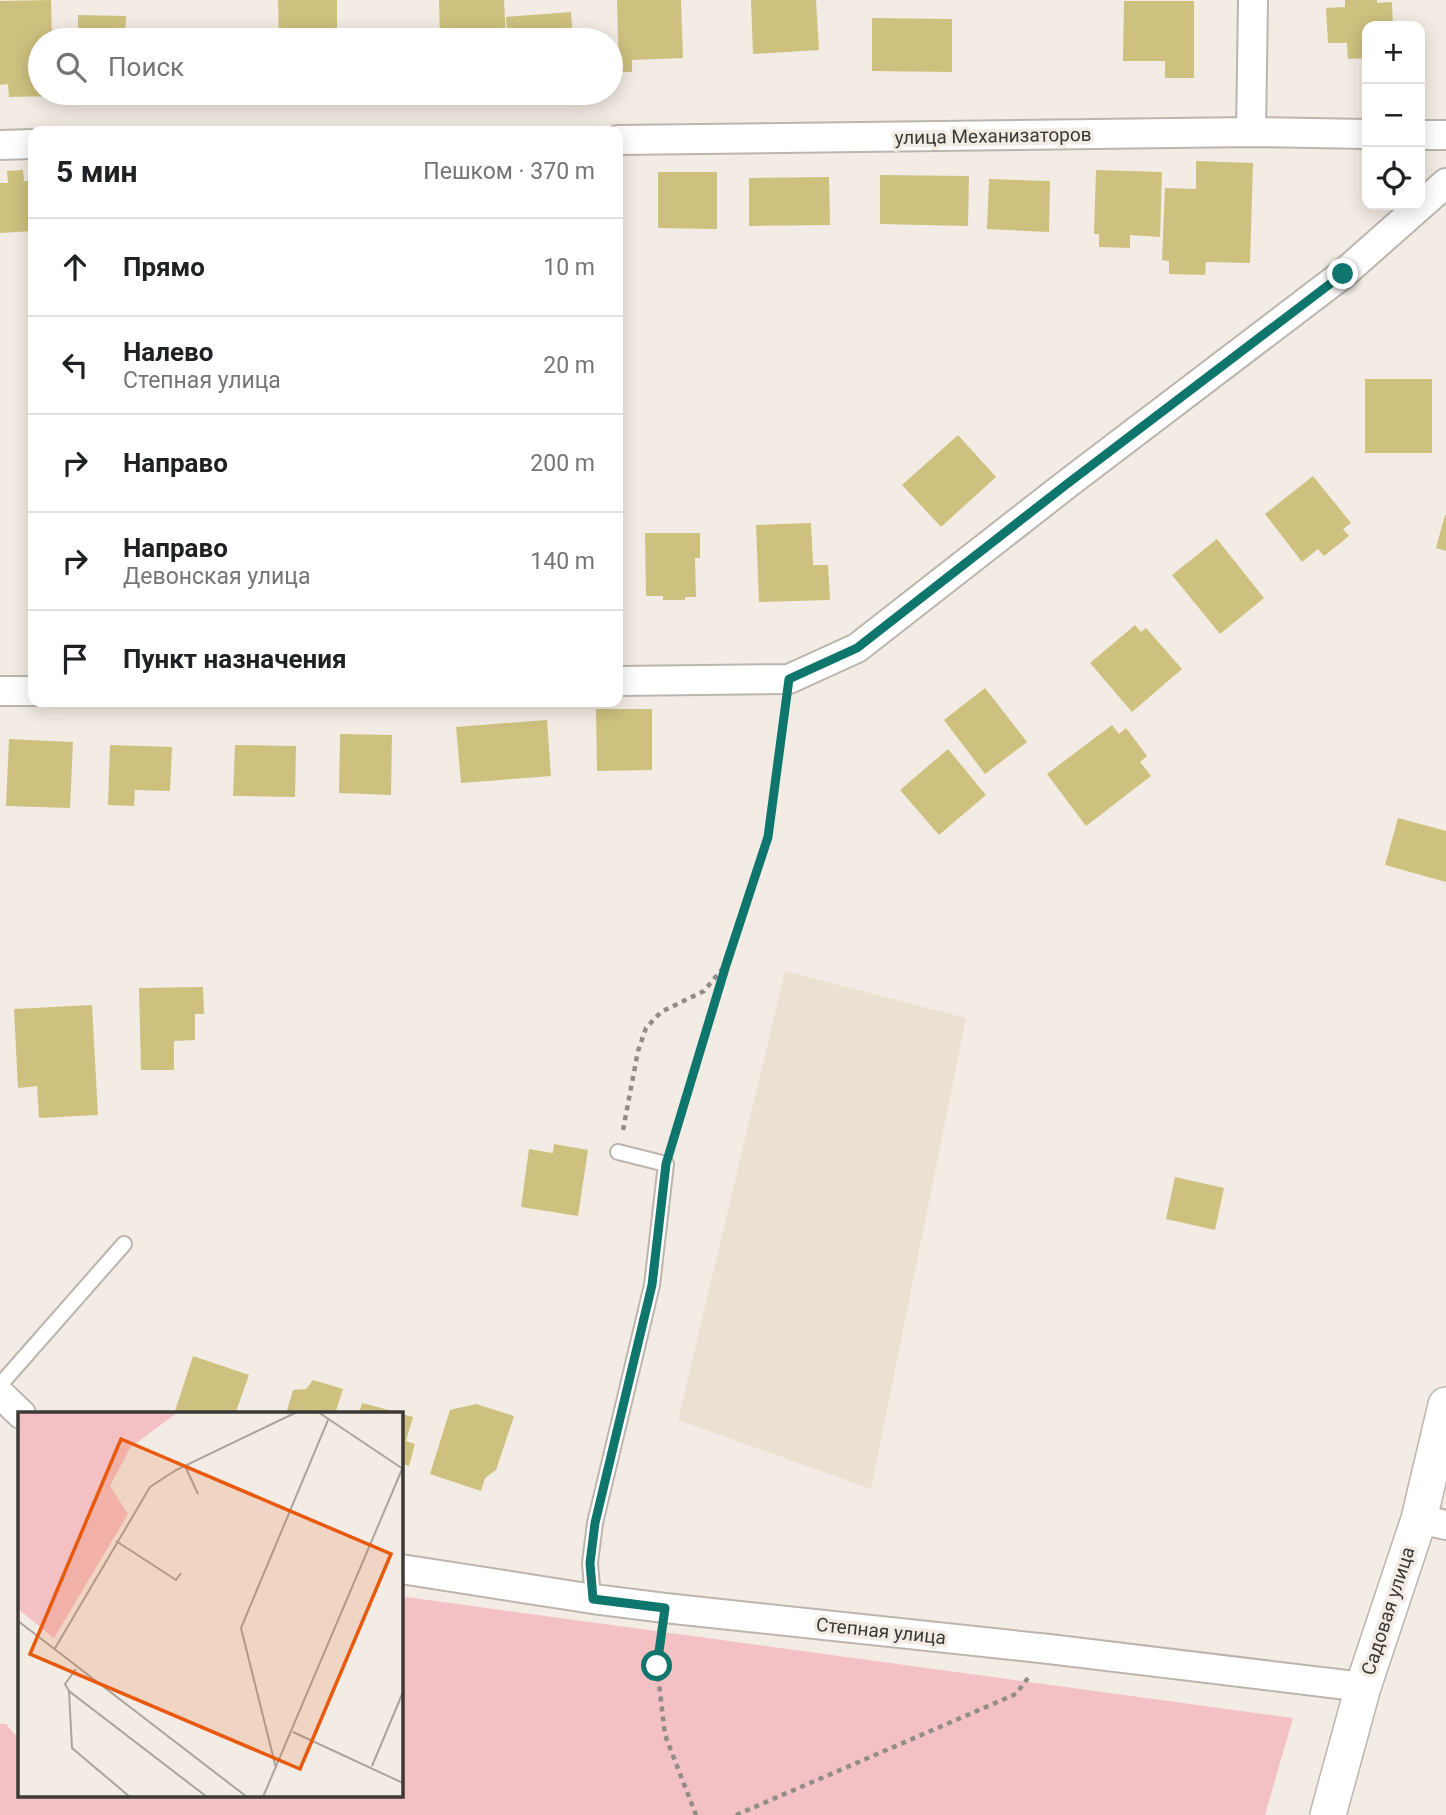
<!DOCTYPE html>
<html lang="ru">
<meta charset="utf-8">
<style>
body{margin:0;font-family:Roboto,sans-serif;background:#f2f2f2;color:#202124}
.controls{position:absolute;right:21px;top:21px;display:grid;overflow:hidden;border-radius:14px;box-shadow:0 4px 18px #0003}
.controls button{width:63px;height:63px;display:grid;place-items:center;padding:0;border:0;border-bottom:2px solid #e0e0e0;background:#fff;color:#202124;font:35px sans-serif}
.stop{position:absolute;width:21px;height:21px;margin:-16px;border:5px solid #0f766e;border-radius:50%;background:#fff}
.stop.end{background:#0f766e;border-color:#fff;box-shadow:0 2px 7px #0008}
.list{margin:0;padding:0;list-style:none}
h2{display:flex;justify-content:space-between;align-items:center;height:91px;margin:0;padding:0 28px;font-size:30px}
h2 small{font-size:23px;font-weight:400;color:#757577}
.list li{display:grid;grid-template-columns:46px 1fr auto;gap:21px;align-items:center;box-sizing:border-box;height:98px;padding:0 28px;border-top:2px solid #e0e0e0}
.list b{display:block;font-size:26px;white-space:nowrap}
.list p{margin:0;font-size:23px;white-space:nowrap;color:#757577}
.list em{font-size:23px;font-style:normal;color:#757577}
.icon{flex:none;width:38px;height:38px;fill:none;stroke:currentColor;stroke-width:2;stroke-linecap:round;stroke-linejoin:round}
.map{position:relative;flex:none;width:1446px;height:1815px;overflow:hidden}
.search{position:absolute;background:#fff;box-shadow:0 4px 18px #0003;left:28px;top:28px;width:595px;height:77px;display:flex;align-items:center;gap:18px;box-sizing:border-box;padding:0 24px;border-radius:38px;color:#757577;font-size:26px}
.panel{position:absolute;background:#fff;box-shadow:0 4px 18px #0003;left:28px;top:126px;width:595px;height:581px;border-radius:14px}
.map>svg:first-child{display:block}
</style>
<div class="map">
<svg width="1446" height="1815" viewBox="0 0 1446 1815">
<rect width="100%" height="100%" fill="#f3ece4"/>
<path fill="#ece0d2" d="M785 971 966 1018 871 1489 678 1420Z"/>
<path fill="#f3c1c3" d="M406 1597 1293 1718 1265 1815H0V1724H6L19 1739V1796H401V1605Z"/>
<path fill="#cec17f" d="M51 0 52 40H40V93H54V96L9 97 8 84 0 85V1Z
M278 0H337V40H279Z
M439 0H504L506 40H440Z
M617 0H681L683 58 632 60V72H619Z
M751 0H816L819 50 753 54Z
M1345 0H1377V3L1392 2 1393 26H1367V58L1348 59 1347 43H1328L1326 8 1345 7Z
M1124 1H1194V78H1165V61H1123Z
M571 12 573 40H508L506 17Z
M78 15 126 16 125 40H78Z
M872 18 952 19V72L872 71Z
M254 28V40H192V29Z
M1196 161 1253 163 1250 263 1206 262 1205 275 1169 274V261L1162 260 1165 188 1196 189Z
M23 170 24 181H33V231L0 233V183H8L7 171Z
M1096 170 1162 172 1160 237 1130 235V248L1099 247V234H1094Z
M658 172H717V229L658 228Z
M880 175 969 176 968 226 880 224Z
M829 177 830 225 749 226V178Z
M989 179 1050 181 1049 232 987 229Z
M1365 379H1432V453H1365Z
M958 435 996 477 941 527 902 485Z
M1313 476 1351 523 1343 529 1349 536 1324 556 1318 549 1302 562 1265 514Z
M1445 515H1446V551L1436 548Z
M811 523 813 565H828L830 600 759 602 756 525Z
M645 533H700V558H695L696 597H685V600H663V596H646Z
M1217 539 1264 598 1220 634 1172 575Z
M1135 625 1141 632 1146 628 1182 669 1132 712 1090 663Z
M985 688 1027 742 985 774 944 720Z
M596 709H652V770L597 771Z
M547 720 551 776 461 783 456 727Z
M1112 725 1119 734 1126 728 1147 756 1140 762 1151 776 1086 826 1047 774Z
M340 734 392 735 391 795 339 793Z
M9 739 73 742 70 808 6 806Z
M110 745 172 747 170 791 135 790 134 806 108 805Z
M235 745 296 746 295 797 233 796Z
M948 749 986 795 939 835 900 790Z
M1398 818 1446 831V882L1385 865Z
M203 987 204 1014H195V1040L174 1041V1070H141L139 988Z
M92 1005 98 1115 39 1118 37 1086 18 1088 14 1009Z
M554 1144 588 1150 578 1216 521 1207 529 1149 553 1153Z
M1175 1177 1224 1188 1215 1230 1166 1219Z
M193 1356 249 1375 235 1414H174Z
M313 1380 343 1389 335 1414H286L293 1390 306 1389Z
M362 1403 400 1413V1414H359Z
M476 1404 514 1416 496 1470 485 1478 481 1491 430 1474 450 1410Z
M401 1414 413 1417 406 1441 415 1444 409 1466 401 1463Z"/>
<g fill="none" stroke-linecap="round" stroke-linejoin="round">
<defs>
<path id="service" d="M0 1385 124 1244
M593 1599 590 1563 595 1523 652 1285 666 1164 618 1152"/>
<path id="minor" d="M1251 132 1253 0
M1420 135H1446
M618 140 1251 132 1367 134
M0 145 33 144
M618 681 789 679 857 648 1067 484 1343 274 1446 183
M0 691H33
M0 1394 21 1414
M1419 1519 1446 1525
M401 1569 593 1599 665 1608 1049 1649 1363 1687"/>
<path id="tertiary" d="M1328 1815 1363 1687 1419 1519 1446 1405"/>
</defs>
<use href="#service" stroke="#bbb5ad" stroke-width="18"/>
<use href="#minor" stroke="#bbb5ad" stroke-width="32"/>
<use href="#tertiary" stroke="#bbb5ad" stroke-width="38"/>
<path stroke="#918c86" stroke-width="4.5" stroke-dasharray="5 5" stroke-linecap="butt" d="M623 1130 638 1051 646 1028 661 1012 704 991 723 968
M672 1145 726 965 768 837 785 707
M661 1637 657 1666 665 1735 696 1815
M736 1815 1016 1694 1028 1678"/>
<use href="#service" stroke="#fff" stroke-width="14"/>
<use href="#minor" stroke="#fff" stroke-width="28"/>
<use href="#tertiary" stroke="#fff" stroke-width="35"/>
</g>
<g fill="none" stroke-linecap="round" stroke-linejoin="round">
<path stroke="#0f766e" stroke-width="9" d="M657 1666 665 1608 593 1599 590 1563 595 1523 652 1285 666 1164 726 965 768 837 789 679 857 648 1067 484 1343 274"/>
</g>
<g text-anchor="middle" dominant-baseline="central" stroke-width="7" stroke-linejoin="round" paint-order="stroke">
<g font-size="19" fill="#3c3936" stroke="#f3ece4">
<text transform="translate(993 136) rotate(-1)">улица Механизаторов</text>
<text transform="translate(1388 1611) rotate(-72)">Садовая улица</text>
<text transform="translate(881 1631) rotate(6)">Степная улица</text>
</g>
</g>
<g transform="translate(18 1412)">
<rect width="385" height="385" fill="#f3ece4"/>
<path d="M0 0H160L112 36 92 74 110 102 36 226 0 197Z" fill="#f3c1c3"/>
<path fill="none" stroke="#aaa49e" stroke-width="2" d="M300 0 385 57M167 54 180 82M98 129 158 168 163 161M0 209 229 385M36 238 132 75 158 58 279 0M58 257 47 272 51 279 189 385M51 279 54 336 112 385M275 320 385 371M354 354 385 280M258 356 223 216 310 8M245 385 385 55"/>
<path fill="#e8590c" fill-opacity="0.15" stroke="#e8590c" stroke-width="3.5" d="M103 27 373 142 282 357 12 242Z"/>
<rect width="385" height="385" fill="none" stroke="#3c3936" stroke-width="3.5"/>
</g>
</svg>
<div class="controls">
<button>+</button>
<button>−</button>
<button><svg class="icon" aria-label="locate" viewBox="0 0 24 24"><circle cx="12" cy="12" r="6"/><path d="M12 2v4M12 18v4M2 12h4M18 12h4"/></svg></button>
</div>
<div class="stop" style="left:657px;top:1666px"></div>
<div class="stop end" style="left:1343px;top:274px"></div>
<div class="search"><svg class="icon" aria-label="search" viewBox="0 0 24 24"><circle cx="10" cy="10" r="6"/><path d="M15 15l6 6"/></svg>Поиск</div>
<section class="panel">
<h2>5 мин<small>Пешком · 370 m</small></h2>
<ul class="list">
<li><svg class="icon" aria-label="ahead" viewBox="0 0 24 24"><path d="M12 20V5M6 11l6-6 6 6"/></svg><div><b>Прямо</b></div><em>10 m</em></li>
<li><svg class="icon" aria-label="left" viewBox="0 0 24 24"><path d="M17 20v-9H6M10 6l-5 5 5 5"/></svg><div><b>Налево</b><p>Степная улица</p></div><em>20 m</em></li>
<li><svg class="icon" aria-label="right" viewBox="0 0 24 24"><path d="M7 20v-9h11M14 6l5 5-5 5"/></svg><div><b>Направо</b></div><em>200 m</em></li>
<li><svg class="icon" aria-label="right" viewBox="0 0 24 24"><path d="M7 20v-9h11M14 6l5 5-5 5"/></svg><div><b>Направо</b><p>Девонская улица</p></div><em>140 m</em></li>
<li><svg class="icon" aria-label="arrive" viewBox="0 0 24 24"><path d="M6 21V4h12l-3 4 3 4H6"/></svg><div><b>Пункт назначения</b></div></li>
</ul>
</section>
</div>
